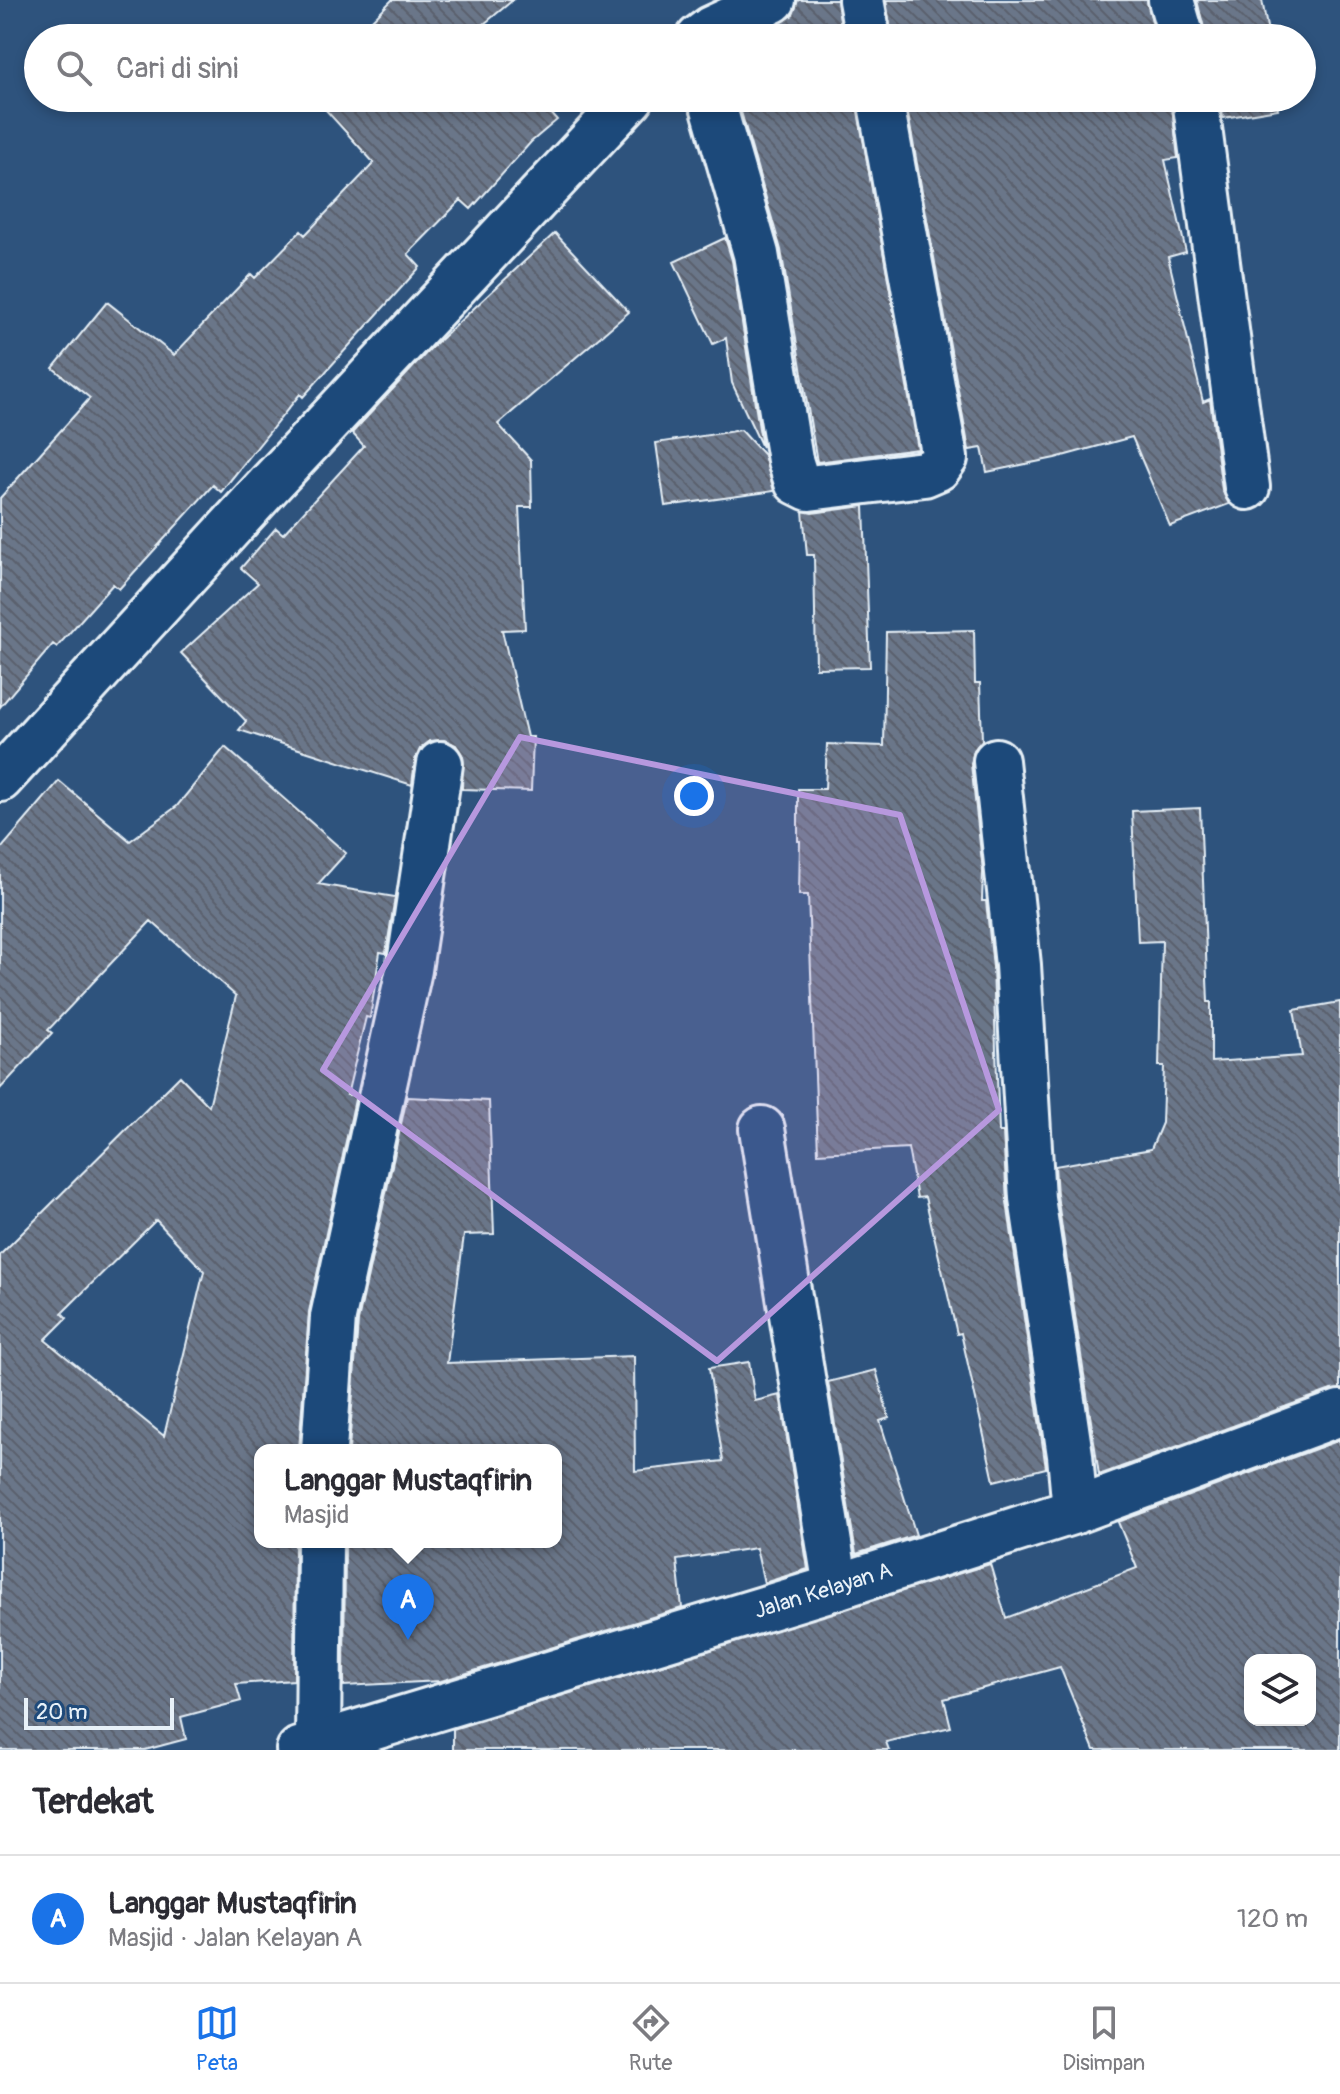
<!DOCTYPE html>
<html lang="id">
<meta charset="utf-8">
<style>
body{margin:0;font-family:Pangolin,sans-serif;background:#f7f7f7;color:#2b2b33}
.controls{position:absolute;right:24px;bottom:24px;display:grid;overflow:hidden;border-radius:16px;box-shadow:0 4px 12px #0003}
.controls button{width:72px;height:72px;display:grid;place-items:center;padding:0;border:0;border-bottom:2px solid #e1e1e2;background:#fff;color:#2b2b33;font:40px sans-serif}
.scale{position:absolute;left:24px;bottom:20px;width:150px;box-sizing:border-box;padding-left:8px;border:4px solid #e8f1f8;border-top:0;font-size:22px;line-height:28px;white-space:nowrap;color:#e8f1f8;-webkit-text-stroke:6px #1f4a7a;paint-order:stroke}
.you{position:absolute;left:694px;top:796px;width:28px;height:28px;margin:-20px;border:6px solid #fff;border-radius:50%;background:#1a73e8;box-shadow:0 0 0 12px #1a73e833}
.badge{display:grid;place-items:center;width:52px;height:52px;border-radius:50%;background:#1a73e8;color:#fff;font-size:26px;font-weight:700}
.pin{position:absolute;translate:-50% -66px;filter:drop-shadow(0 2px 4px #0008)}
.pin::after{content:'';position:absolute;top:42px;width:28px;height:24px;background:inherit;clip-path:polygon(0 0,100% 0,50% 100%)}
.popup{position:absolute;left:254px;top:1444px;width:308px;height:104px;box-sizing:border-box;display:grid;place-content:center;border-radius:16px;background:#fff;filter:drop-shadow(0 2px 6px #0005);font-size:26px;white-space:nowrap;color:#7c7c81}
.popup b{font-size:30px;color:#2b2b33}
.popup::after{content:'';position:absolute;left:50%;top:100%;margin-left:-16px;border:16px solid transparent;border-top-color:#fff}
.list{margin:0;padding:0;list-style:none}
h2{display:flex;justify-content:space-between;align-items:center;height:104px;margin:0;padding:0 32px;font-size:34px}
h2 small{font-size:26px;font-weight:400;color:#7c7c81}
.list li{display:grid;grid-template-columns:52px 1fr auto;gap:24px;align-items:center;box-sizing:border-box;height:128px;padding:0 32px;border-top:2px solid #e1e1e2}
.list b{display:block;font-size:30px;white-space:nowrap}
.list p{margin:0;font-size:26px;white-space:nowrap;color:#7c7c81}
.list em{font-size:26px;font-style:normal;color:#7c7c81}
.icon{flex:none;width:44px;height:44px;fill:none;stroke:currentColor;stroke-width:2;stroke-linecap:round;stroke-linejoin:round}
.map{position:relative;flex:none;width:1340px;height:1750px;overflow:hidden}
.search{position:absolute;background:#fff;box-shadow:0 4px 12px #0003;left:24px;right:24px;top:24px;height:88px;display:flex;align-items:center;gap:20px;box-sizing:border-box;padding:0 28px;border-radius:44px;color:#7c7c81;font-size:30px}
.sheet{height:232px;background:#fff}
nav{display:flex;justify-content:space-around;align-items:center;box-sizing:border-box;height:112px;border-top:2px solid #e1e1e2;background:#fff;font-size:22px;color:#7c7c81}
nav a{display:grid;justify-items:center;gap:4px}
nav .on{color:#1a73e8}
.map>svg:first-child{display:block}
</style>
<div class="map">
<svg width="1340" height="1750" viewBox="0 0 1340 1750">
<defs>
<pattern id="building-back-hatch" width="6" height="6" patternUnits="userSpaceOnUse" patternTransform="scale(2)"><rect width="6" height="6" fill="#6b7689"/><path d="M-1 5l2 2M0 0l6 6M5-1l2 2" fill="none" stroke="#5a616d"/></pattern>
</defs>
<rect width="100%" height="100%" fill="#2e537d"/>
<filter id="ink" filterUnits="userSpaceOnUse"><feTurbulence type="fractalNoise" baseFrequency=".0125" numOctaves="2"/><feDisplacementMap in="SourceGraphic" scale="16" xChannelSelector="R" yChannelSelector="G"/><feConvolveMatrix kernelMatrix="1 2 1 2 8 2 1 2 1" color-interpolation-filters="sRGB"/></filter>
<g filter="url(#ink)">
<path fill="url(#building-back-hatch)" stroke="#e8f1f8" stroke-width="2" fill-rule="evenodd" d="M392 0H513L467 38H354Z
M798 0H837L843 38H765L782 35 774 27 793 15Z
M886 0H1147L1156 38H892Z
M1197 0H1262L1269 38H1206Z
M315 98H538L557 120 531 142 471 209 461 200 408 254 420 267 303 397 300 394 221 492 213 485 119 589 113 584 57 647 53 644 0 707V498L90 398 53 368 107 302 174 355 251 274 255 278 301 231 305 235 374 163Z
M737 98H856L918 449 817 462 781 250Z
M905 98H1171L1178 158 1165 160 1186 252 1168 257 1203 402 1210 399 1222 490 1229 504 1170 526 1132 437 1055 458 987 472 982 448 969 450Z
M1220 98H1276L1278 109 1223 118Z
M555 233 629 312 498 424 531 460 532 507H519L525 629 502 630 527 737H533L531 791 462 789 463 756 456 745 444 740 430 741 420 749 415 760 412 785 239 730 246 721 181 653 258 583 241 568 276 528 283 534 364 446 352 433 431 348Z
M725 238 732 260 762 447 732 383 726 338 713 344 674 262Z
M741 430 764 455 774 491 665 506 656 443Z
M864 506 870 667 816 668 814 555H807L803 511 812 513Z
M974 630 975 683H980L982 740 974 750 971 764 983 871 982 901H986L993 967 999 1132H1003L1007 1202 1046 1468 994 1481 961 1333 957 1334 925 1197 917 1198 908 1148 818 1153 808 895H799L800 841H798V789H825L827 744 884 746 886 632Z
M225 747 346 853 318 884 395 897 386 953 380 952 370 1018 366 1017 347 1095H356L309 1312 299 1450H260V1542H295L294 1680 236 1684 241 1701 181 1717 186 1739 145 1750H0V1255L180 1076 209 1106 236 996 151 921 48 1030 52 1033 0 1089V850L59 781 130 841 177 806ZM156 1220 204 1271 164 1436 45 1340 67 1318 62 1313Z
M1200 808 1208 1002H1211V1062L1302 1056 1294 1010 1340 1002V1389L1331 1390 1099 1475 1057 1195 1055 1166 1151 1149 1162 1123 1164 1066H1159L1162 941 1138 942 1132 811Z
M407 1097 489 1101 494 1234 464 1235 447 1363 634 1356 635 1471 723 1461 709 1368 749 1362 755 1401 780 1395 808 1569 764 1583 756 1548 677 1560 682 1608 441 1681 344 1686 345 1542H556V1450H349L358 1321Z
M876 1370 889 1418 880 1421 916 1535 856 1554 828 1382Z
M1340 1440V1750H1094L1060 1667 944 1699 951 1727 886 1742 889 1750H453V1729L990 1564 1006 1618 1137 1568 1118 1522ZM1250 1660H1310V1720H1250Z"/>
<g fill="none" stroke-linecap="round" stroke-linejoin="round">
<defs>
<g id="minor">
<path d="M861 0 868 38"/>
<path d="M1171 0 1182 38"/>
<path d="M699 38 711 29 773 0"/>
<path d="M711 98 756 254 790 460 797 482 809 488 924 474 938 468 945 458 880 98"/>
<path d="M1195 98 1247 487"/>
<path d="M996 761 1018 965 1032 1198 1070 1455 1075 1511"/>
<path d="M0 779 268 486 631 98"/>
<path d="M762 1129 836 1587"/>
<path d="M324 1450 333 1317 409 970 440 764"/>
<path d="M318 1742 320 1542"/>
<path id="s1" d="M299 1750 836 1587 1075 1511 1340 1413"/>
</g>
</defs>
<use href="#minor" stroke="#e8f1f8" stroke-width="50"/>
<use href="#minor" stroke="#1f4a7a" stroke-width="44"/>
</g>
</g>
<path fill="#b798de" fill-opacity="0.2" stroke="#b798de" stroke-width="6" stroke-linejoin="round" d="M520 737 900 815 999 1110 717 1361 323 1070Z"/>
<g text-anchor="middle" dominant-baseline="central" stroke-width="6" stroke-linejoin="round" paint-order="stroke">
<g font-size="22" fill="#e8f1f8" stroke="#1f4a7a">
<text stroke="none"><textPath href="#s1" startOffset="548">Jalan Kelayan A</textPath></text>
</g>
</g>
</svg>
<div class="controls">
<button><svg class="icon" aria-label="layers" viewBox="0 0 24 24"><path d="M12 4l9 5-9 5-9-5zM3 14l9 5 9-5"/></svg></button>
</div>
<div class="scale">20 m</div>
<div class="you"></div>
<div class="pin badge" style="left:408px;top:1640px">A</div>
<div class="popup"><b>Langgar Mustaqfirin</b>Masjid</div>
<div class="search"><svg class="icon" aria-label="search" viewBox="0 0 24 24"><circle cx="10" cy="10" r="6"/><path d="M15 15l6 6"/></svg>Cari di sini</div>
</div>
<section class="sheet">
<h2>Terdekat<small></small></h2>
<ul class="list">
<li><span class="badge">A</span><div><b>Langgar Mustaqfirin</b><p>Masjid · Jalan Kelayan A</p></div><em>120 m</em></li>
</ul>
</section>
<nav>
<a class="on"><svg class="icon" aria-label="map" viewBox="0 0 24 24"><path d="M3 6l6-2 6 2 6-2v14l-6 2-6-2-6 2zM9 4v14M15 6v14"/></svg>Peta</a>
<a><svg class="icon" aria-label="directions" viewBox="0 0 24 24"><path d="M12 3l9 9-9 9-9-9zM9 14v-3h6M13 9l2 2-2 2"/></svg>Rute</a>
<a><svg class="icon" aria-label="saved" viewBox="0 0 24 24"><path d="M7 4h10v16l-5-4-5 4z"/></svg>Disimpan</a>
</nav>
